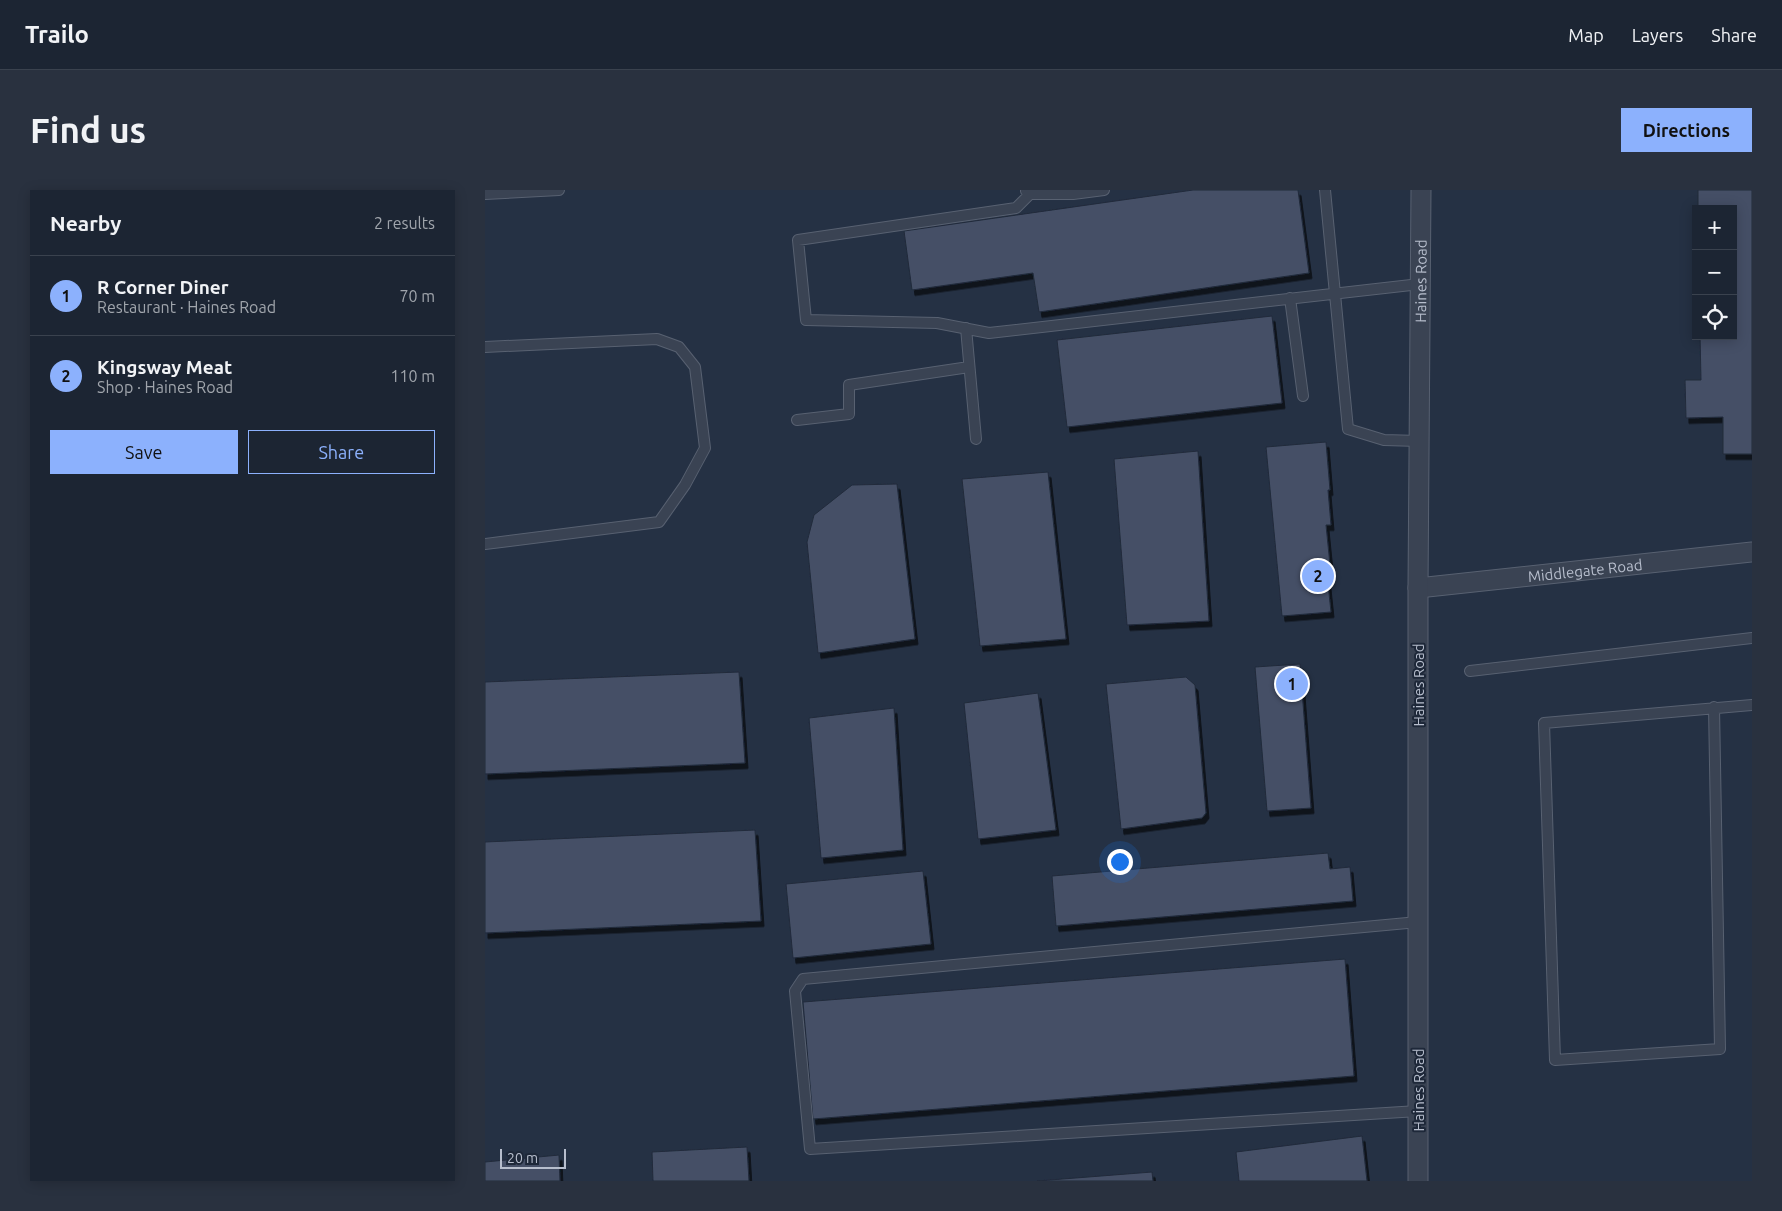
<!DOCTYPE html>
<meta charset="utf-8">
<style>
body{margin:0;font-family:Ubuntu,sans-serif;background:#29313f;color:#f1f3f6}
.controls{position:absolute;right:15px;top:15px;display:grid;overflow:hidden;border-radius:0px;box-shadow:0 2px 12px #0003}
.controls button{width:45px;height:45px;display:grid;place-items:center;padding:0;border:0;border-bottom:1px solid #3a424e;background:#1c2533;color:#f1f3f6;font:25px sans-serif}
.scale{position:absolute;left:15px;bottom:12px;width:66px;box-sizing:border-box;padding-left:5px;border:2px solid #b7becd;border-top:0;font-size:14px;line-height:18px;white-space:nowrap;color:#b7becd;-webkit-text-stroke:4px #1e2839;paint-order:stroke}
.you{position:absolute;left:634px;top:671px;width:18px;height:18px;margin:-12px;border:4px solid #fff;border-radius:50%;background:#1a73e8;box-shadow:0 0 0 8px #1a73e833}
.badge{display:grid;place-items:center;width:32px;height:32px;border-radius:50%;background:#8cb1fd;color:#111;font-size:16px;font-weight:700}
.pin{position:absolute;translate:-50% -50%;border:2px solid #fff;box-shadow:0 1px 5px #0006}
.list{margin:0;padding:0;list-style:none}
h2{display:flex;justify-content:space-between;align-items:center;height:65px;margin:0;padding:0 20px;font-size:21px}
h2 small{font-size:16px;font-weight:400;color:#a0a5ac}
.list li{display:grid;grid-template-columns:32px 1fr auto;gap:15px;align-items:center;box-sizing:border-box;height:80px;padding:0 20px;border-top:1px solid #3a424e}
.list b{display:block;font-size:19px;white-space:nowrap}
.list p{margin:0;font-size:16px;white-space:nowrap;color:#a0a5ac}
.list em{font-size:16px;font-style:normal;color:#a0a5ac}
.actions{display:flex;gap:10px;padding:15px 20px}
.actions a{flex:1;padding:11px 0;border:1px solid #8cb1fd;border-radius:0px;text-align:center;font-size:18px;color:#8cb1fd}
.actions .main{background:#8cb1fd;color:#111}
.icon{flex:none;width:28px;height:28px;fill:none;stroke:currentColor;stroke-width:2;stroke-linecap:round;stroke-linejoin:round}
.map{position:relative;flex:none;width:1267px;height:991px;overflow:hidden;border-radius:0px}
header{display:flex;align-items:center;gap:30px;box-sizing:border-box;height:70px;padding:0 25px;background:#1c2533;border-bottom:1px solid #3a424e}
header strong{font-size:24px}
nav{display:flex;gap:28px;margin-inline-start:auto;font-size:18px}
.intro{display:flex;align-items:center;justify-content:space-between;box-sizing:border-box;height:120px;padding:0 30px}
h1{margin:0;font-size:35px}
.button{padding:12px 22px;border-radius:0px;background:#8cb1fd;color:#111;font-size:18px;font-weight:700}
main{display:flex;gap:30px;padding:0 30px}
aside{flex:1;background:#1c2533;border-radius:0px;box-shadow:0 2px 12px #0003}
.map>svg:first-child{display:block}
</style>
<header>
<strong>Trailo</strong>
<nav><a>Map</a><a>Layers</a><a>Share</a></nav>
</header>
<div class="intro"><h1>Find us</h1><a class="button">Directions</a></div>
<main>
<aside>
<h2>Nearby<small>2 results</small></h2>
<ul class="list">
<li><span class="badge">1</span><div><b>R Corner Diner</b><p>Restaurant · Haines Road</p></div><em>70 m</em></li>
<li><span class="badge">2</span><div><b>Kingsway Meat</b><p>Shop · Haines Road</p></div><em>110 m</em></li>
</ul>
<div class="actions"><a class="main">Save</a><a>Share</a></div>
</aside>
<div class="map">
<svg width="1267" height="991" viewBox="0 0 1267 991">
<defs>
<filter id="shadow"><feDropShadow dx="3" dy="5.5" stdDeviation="0" flood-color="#0009"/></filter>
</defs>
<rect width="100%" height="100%" fill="#253144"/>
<path fill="#445066" stroke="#212a3b" filter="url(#shadow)" d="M708 0H813L824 83 554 122 548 83 427 100 419 41Z
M1213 0H1267V264H1238V227L1201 228 1200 190H1216L1215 146H1248V19H1213Z
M787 126 797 213 582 237 572 150Z
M841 252 845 300H843L846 335H841L845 375H841L846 422 797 426 781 257Z
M713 261 724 431 642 435 629 269Z
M563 282 581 449 495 456 477 289Z
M412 294 430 449 333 463 322 352 329 325 367 295Z
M815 474 826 618 782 621 770 477Z
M254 482 260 573 0 584V492Z
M701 487 710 495 721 623 717 628 636 639 621 494Z
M553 503 571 640 493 649 479 513Z
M409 518 418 660 336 668 324 528Z
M270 640 276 731 0 743V652Z
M843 663 845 679 865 677 868 711 571 736 567 686Z
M438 681 446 754 308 768 301 694Z
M860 769 869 886 328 929 318 812Z
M877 946 882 991H754L751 962Z
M262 957 264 991H168L167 962Z
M74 965 75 991H0V972Z
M667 982 668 991H552Z"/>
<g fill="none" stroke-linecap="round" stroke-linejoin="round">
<defs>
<path id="lane" d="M840 0 863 239 899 250 934 251
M541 1 545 4H588L619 0
M0 4 74 0
M545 4 531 18 313 50 321 130 452 133 504 143 935 94
M805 108 818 206
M481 138 491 249
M0 157 172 149 194 157 210 177 220 258 200 295 174 332 0 354
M312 230 364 224V195L484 177
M985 481 1267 448
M1229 517 1235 859 1070 870 1059 533 1267 515
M933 732 318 789 310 801 325 959 933 921"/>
<g id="street">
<path id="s1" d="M933 398 1267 362"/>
<path id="s2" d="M933 991V398L936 0"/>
</g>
</defs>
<use href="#lane" stroke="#586171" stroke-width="12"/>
<use href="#street" stroke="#586171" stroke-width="21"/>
<use href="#lane" stroke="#3a4353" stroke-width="10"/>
<use href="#street" stroke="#3a4353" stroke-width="19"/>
</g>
<g text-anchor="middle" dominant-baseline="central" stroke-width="4" stroke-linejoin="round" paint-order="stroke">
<g font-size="15" fill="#b7becd" stroke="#1e2839">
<text stroke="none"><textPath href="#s2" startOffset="900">Haines Road</textPath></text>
<text stroke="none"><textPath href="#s1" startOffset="168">Middlegate Road</textPath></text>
<text transform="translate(933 495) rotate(-90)">Haines Road</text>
<text transform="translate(933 900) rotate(-90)">Haines Road</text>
</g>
</g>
</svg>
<div class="controls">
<button>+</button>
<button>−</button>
<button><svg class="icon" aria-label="locate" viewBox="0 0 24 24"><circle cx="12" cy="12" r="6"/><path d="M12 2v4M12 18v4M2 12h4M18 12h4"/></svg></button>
</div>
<div class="scale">20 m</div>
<div class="you"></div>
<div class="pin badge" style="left:807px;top:494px">1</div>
<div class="pin badge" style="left:833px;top:386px">2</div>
</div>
</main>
